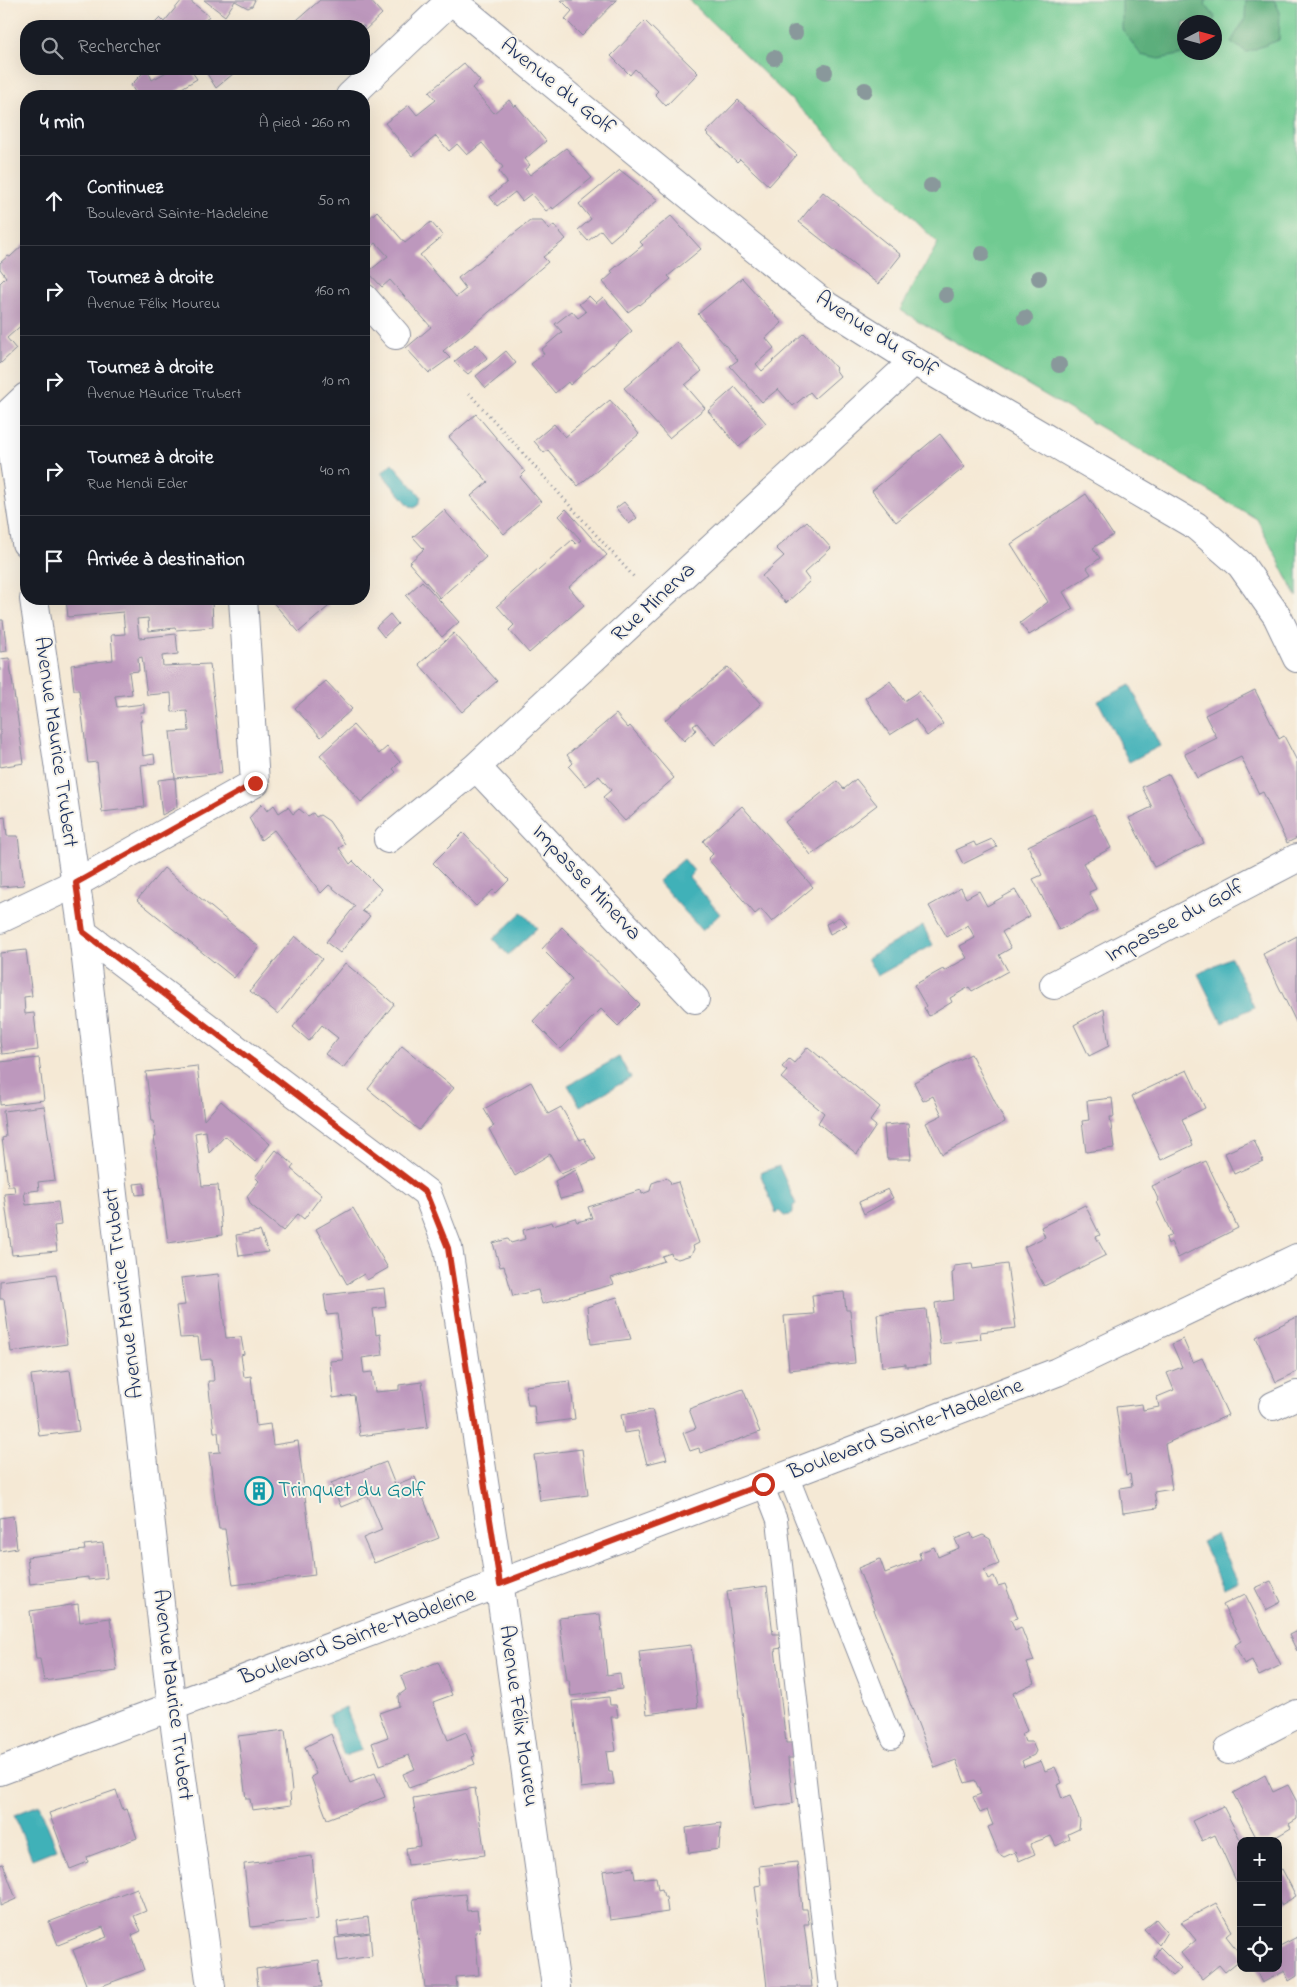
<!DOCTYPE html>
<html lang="fr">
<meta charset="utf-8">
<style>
body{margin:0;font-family:"Indie Flower",sans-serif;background:#242831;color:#f1f3f6}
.controls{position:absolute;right:15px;bottom:15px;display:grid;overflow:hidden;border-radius:10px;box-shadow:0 5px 20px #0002}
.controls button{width:45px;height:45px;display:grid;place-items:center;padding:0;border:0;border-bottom:1px solid #363941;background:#171b24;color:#f1f3f6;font:25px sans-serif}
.compass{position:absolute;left:1177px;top:15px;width:45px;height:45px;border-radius:50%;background:#171b24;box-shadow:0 5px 20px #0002;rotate:84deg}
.stop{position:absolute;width:15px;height:15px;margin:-11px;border:4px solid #c8321e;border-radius:50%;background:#fff}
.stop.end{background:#c8321e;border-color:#fff;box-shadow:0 1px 5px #0008}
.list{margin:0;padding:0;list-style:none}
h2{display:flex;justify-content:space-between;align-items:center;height:65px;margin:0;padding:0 20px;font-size:21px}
h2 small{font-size:16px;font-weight:400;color:#9ea1a6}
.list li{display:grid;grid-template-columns:32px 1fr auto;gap:15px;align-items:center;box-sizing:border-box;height:90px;padding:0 20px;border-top:1px solid #363941}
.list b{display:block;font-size:19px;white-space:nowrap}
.list p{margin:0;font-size:16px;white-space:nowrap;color:#9ea1a6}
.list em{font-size:16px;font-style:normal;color:#9ea1a6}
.icon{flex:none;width:28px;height:28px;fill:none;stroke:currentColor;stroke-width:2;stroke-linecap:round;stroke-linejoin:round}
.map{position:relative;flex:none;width:1297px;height:1987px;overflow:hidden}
.search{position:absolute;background:#171b24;box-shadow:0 5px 20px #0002;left:20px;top:20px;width:350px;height:55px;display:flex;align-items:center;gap:12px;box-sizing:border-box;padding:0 18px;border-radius:20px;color:#9ea1a6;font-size:19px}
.panel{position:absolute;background:#171b24;box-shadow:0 5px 20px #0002;left:20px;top:90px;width:350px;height:515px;border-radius:20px}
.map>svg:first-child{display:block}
</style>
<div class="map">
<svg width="1297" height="1987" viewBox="0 0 1297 1987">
<rect width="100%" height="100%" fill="#f7f3e8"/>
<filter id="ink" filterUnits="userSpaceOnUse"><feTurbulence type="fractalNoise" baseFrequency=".02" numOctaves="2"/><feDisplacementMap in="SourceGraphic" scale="10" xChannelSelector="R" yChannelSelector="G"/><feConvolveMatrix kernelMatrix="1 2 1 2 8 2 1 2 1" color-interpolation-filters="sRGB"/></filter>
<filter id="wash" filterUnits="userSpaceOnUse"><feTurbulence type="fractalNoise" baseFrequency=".0096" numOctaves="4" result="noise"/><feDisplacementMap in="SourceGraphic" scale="20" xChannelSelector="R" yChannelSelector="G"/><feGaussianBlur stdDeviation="1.12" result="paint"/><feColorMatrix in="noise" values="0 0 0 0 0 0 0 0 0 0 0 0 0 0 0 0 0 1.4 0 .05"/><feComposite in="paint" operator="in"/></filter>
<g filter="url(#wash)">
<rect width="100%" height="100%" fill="#f5e9d5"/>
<path fill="#70ca91" stroke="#467c78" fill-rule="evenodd" d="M689 0H1297V597L1257 519 900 310 938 243ZM1184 22H1214V52H1184Z"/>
<path fill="#5cae7b" stroke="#3c6e6c" d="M1122 0H1207L1205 4 1215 17 1213 22H1184L1185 53 1183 54 1159 59 1141 55 1122 29Z
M1246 0H1274L1280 12 1279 40 1247 52 1231 42 1245 19Z"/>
<path fill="#41b1b8" stroke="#2e708b" d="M392 463 421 496 420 502 416 507 410 506 381 473Z
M1130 685 1160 746 1129 762 1098 701Z
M684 859 694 871 689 877 720 914 702 931 658 881Z
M522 912 537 928 508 955 493 939Z
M923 926 933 945 877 976 867 958Z
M1231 957 1254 1007 1222 1023 1198 974Z
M619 1057 631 1078 580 1106 568 1085Z
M779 1166 796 1204 793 1206V1212L790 1215 784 1216 779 1211 776 1213 760 1173Z
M1216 1535 1238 1581 1224 1588 1202 1542Z
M346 1708 362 1750 344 1756 328 1715Z
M39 1805 57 1849 32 1859 14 1815Z"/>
<g id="blocks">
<path fill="#bd98bd" d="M182 0H189L209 16 201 26H152L160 18 164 22Z
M204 0H255L252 6 248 8 235 1 225 16Z
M320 0H370L382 14 364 31V26H290Z
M561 0H617L582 36 565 19 572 11Z
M645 21 698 73 666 106 655 94 658 91 635 69 630 75 611 56Z
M464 63 480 81 472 88 494 113 509 100 514 107 516 105 546 141 525 159 530 165 525 169 530 175 566 148 592 178 553 209 552 207 546 211 531 194 522 201 515 192 497 206 490 197 507 182 499 172 503 167 482 143 467 155 457 144 449 151 436 136 412 156 385 123 409 105 417 115 436 100 429 92Z
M147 69 152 80 172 69H190L197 79 168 96H137L131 85Z
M204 69H239L216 88Z
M738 100 797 155 769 186 740 159 737 162 706 133Z
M620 170 658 200 610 241 601 230 588 241 578 230 591 219 579 204Z
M823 192 901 255 878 284 799 222Z
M377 211 405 243 431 222 443 236 420 255 456 297 466 289 458 278 530 221H542L549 229 554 225 566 239 543 257 548 262 443 351 450 358 429 373 406 348 431 327 390 280 382 287 368 272 388 256 376 243 364 254V223Z
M671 216 701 249 668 276 671 279 640 305 639 304 628 312 603 282 613 273 611 271 643 245 640 242Z
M26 242V321L7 338 16 349 0 364V283L6 277 0 269V263L8 256 10 257Z
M742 278 782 323 766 338 774 348 756 364 762 371 804 333 836 368 835 369 840 376 815 398 810 392 793 406 778 389 762 402 730 366 738 360 698 314Z
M589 296 596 303 603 297 632 331 570 385 568 382 555 393 531 364 544 354 541 350 562 332 555 324 572 311 578 318 586 312 579 304Z
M677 342 702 371 685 385 705 408 669 438 624 388Z
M476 344 487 358 468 374 454 362Z
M506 351 516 363 486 388 476 376Z
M735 387 766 423 739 447 708 411Z
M610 400 639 434 578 486 548 450 544 453 534 441 554 424 565 437Z
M476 414 525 472 520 477 541 502 504 534 471 496 488 482 449 437Z
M940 434 965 467 896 522 872 491Z
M1086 494 1113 535 1093 548 1100 558 1087 568 1091 574 1063 592 1073 609 1029 635 1020 623 1048 602 1011 544Z
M624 502 637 518 629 524 616 508Z
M566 509 607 555 569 587 584 605 529 653 509 630 514 625 497 606 572 540 576 544 581 540 559 516Z
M444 510 486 557 440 598 409 563 424 549 413 537Z
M807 521 831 548 804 573 810 581 786 603 762 576 784 556 776 548Z
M422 581 459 622 442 637 406 596Z
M66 599H212L213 627 176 630 175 628 149 631 148 618 137 619 139 638 176 634 178 654 162 656 163 666 210 664 222 773 175 778 170 732 189 731 187 711 172 712 171 693 147 695 142 657 138 658 139 671 129 672 132 694 115 696 117 707 144 704V712H140L142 721H140L143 756 154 754 155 763 141 765 145 807 102 812 97 762 88 763 79 690H74L71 665 113 660 111 635 125 634 123 612 68 617Z
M270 599H323L329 606 299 632Z
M390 614 398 624 384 637 376 627Z
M0 620H3L7 651 0 652Z
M454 633 497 681 462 712 419 664Z
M9 658 24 763 0 767V659Z
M728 667 761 704 715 745 697 723 693 726 696 730 684 741 665 720Z
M326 681 352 709 321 737 295 708Z
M890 681 904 701 919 691 943 724 927 736 915 719 890 735 865 698Z
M1255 690 1279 739 1284 736 1297 761V838L1287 843 1263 792 1259 794 1241 757 1197 778 1185 754 1217 738 1205 715Z
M616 714 628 728 630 726 674 778 625 821 603 797 611 790 599 776 586 786 569 767 573 763 567 755Z
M353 725 379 754 387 747 400 762 393 769 396 772 361 802 320 755Z
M1169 774 1204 843 1154 867 1129 818 1152 807 1142 787Z
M175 778 177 807 162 815 158 780Z
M856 779 877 805 811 855 785 822 837 781 844 789Z
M262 804 267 811 274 805 279 813 288 807 293 814 299 809 308 816 313 813 316 817 320 815 329 821 345 844 339 848 350 864 353 861 381 889 362 911 370 916 340 953 326 942 355 906 329 885 321 893 274 830 261 840 249 818Z
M742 806 813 887 772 922 761 909 755 914 708 859 713 854 703 841Z
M1094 814 1111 848 1083 863 1096 889 1089 892 1098 910 1059 930 1033 879 1042 875 1028 846Z
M5 817 7 836H18L24 885 0 887V818Z
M463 833 509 880 496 893 493 890 476 906 433 863Z
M992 839 997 847 963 864 956 850 974 842 976 846Z
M164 868 259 947 234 978 137 900Z
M961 888 966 898 979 891 987 906 1015 890 1030 916 1002 932 1011 948 999 955 1008 971 972 991 969 987 950 998 952 1002 929 1016 924 1008 926 1006 914 985 943 969 944 971 967 958 960 946 975 938 968 925 947 937 929 906Z
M839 917 847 925 830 934 826 924Z
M562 927 640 1004 618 1026 601 1009 561 1049 533 1021 572 979 542 949Z
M295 936 322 959 278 1014 250 991Z
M1297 936V1024L1263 954Z
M26 950 32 996 24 997 25 1014 34 1013 38 1050 2 1054 0 1042V953Z
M345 963 394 1004 343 1068 325 1054 338 1038 329 1031 322 1025 309 1041 293 1027Z
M1104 1009 1109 1046 1089 1056 1074 1025Z
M402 1046 454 1088 419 1130 368 1089Z
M808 1047 880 1107 870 1121 876 1126 857 1154 818 1123 824 1113 781 1078 787 1071 782 1067 789 1059 794 1063Z
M971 1054 1005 1122 942 1154 926 1123 942 1115 933 1096 923 1101 914 1082Z
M39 1058 44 1100 0 1105V1062Z
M197 1066 204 1120 221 1101 270 1144 255 1162 225 1136 209 1153 206 1131 195 1133 202 1186 218 1185 222 1235 168 1243 154 1137H156L154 1121H152L146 1072Z
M1187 1070 1205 1108 1182 1119 1193 1145 1161 1160 1132 1096Z
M531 1082 548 1114 561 1107 580 1140 584 1138 596 1159 561 1174 550 1154 515 1176 489 1129 494 1126 484 1109Z
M1112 1098 1114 1117H1110L1114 1148 1086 1152 1082 1121 1089 1120 1087 1101Z
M44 1106 55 1180 38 1182 39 1190 24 1192 26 1205 58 1202 61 1225 54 1226 57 1251 12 1255 4 1194 15 1193 14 1186H8L2 1138 6 1137 3 1111Z
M908 1123 911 1159H887L884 1125Z
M1254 1140 1263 1161 1234 1174 1225 1153Z
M276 1150 294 1165 291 1169 322 1195 304 1219 298 1214 283 1231 251 1205 247 1196 259 1181 255 1177Z
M1206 1161 1238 1228 1178 1258 1171 1242 1168 1244 1166 1238 1172 1235 1157 1202 1159 1201 1152 1186Z
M576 1170 584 1193 560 1199 555 1181Z
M666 1178 670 1181 671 1184 678 1182 699 1243 693 1246 694 1249 691 1255 678 1259 672 1257 671 1253 662 1256 664 1261 611 1278 614 1284 542 1304 538 1290 513 1296 504 1266 500 1267 493 1243 508 1239 511 1243 525 1239 523 1230 552 1222 553 1225 575 1218 577 1222 592 1218 588 1207 641 1190 642 1194 650 1191 652 1183Z
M144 1183 145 1194 136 1195 134 1184Z
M888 1189 893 1198 864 1214 859 1202Z
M1085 1205 1100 1235 1096 1237 1106 1255 1044 1286 1024 1247 1045 1237 1041 1227Z
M353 1208 388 1268 367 1280 364 1274 347 1284 316 1229Z
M260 1231 268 1252 239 1256 236 1235Z
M972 1264 973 1269 1007 1264 1016 1328 980 1332 981 1339 940 1344 935 1303 954 1300 952 1273 954 1272V1266Z
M56 1274 59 1291H60L67 1344 11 1352 4 1299H0V1281Z
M218 1274 226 1338 241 1337 244 1354 241 1355 244 1377 251 1376 256 1426 270 1424 273 1445 298 1441 315 1575 233 1585 225 1529H219L209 1453 220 1452 218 1432H214L208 1381H214L212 1359 201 1360 198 1337 180 1338 176 1306 185 1305 181 1278Z
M384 1288 386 1307 373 1309 376 1335 380 1334 383 1355 362 1358 364 1373 372 1372 375 1392 399 1390V1385L422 1382 428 1427 360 1436 354 1395 333 1398 330 1361 343 1360 337 1314 327 1315 324 1295Z
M844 1292 846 1310H850L855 1363 789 1370 784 1316 814 1314 812 1295Z
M617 1297 631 1339 591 1344 587 1307Z
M926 1309 931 1365 906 1367V1364L882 1367 877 1314Z
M1297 1317V1372L1276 1382 1256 1337Z
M1183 1339 1193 1362 1202 1358 1228 1415 1165 1444 1172 1489 1154 1492 1157 1508 1123 1513 1120 1488 1132 1486 1130 1474 1126 1475 1116 1407 1142 1404 1143 1410 1159 1407 1157 1397 1174 1390 1167 1373 1182 1367 1172 1344Z
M70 1370 79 1431 39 1436 31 1375Z
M570 1381 575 1419 536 1424 534 1405H528L525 1386Z
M743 1389 760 1432 700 1453 699 1448 690 1451 683 1433 696 1428 689 1409Z
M652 1410 667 1459 647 1464 638 1431 624 1433 621 1415Z
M582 1449 588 1495 540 1501 534 1455Z
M386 1462 395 1485 415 1477 439 1538 374 1563 363 1538 382 1530 368 1496 341 1507 331 1483Z
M13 1516 17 1548 0 1551V1518Z
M971 1533 973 1539 983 1535 990 1539 999 1564 984 1570 988 1579 994 1576 998 1586 1005 1584 1018 1618 1011 1620 1015 1630 1021 1627 1034 1661 1027 1663 1034 1683 1013 1693 1027 1731 1022 1734 1025 1742H1032L1036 1751 1034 1755 1022 1761 1024 1767 1041 1761 1045 1771 1055 1767 1062 1783 1057 1785 1062 1799 1070 1796 1080 1821 1079 1829 1068 1834 1070 1839 1056 1846 1051 1836 1030 1844 1035 1854 1019 1861 1015 1852 1004 1857 999 1854 988 1827 993 1825 987 1810 980 1813 973 1797 981 1794 975 1780 965 1783 956 1760 935 1768 858 1568 880 1559 885 1573 921 1559 919 1553 934 1547 938 1557 959 1548 955 1539Z
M103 1543 107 1578 88 1580V1577L30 1584 27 1557 85 1550 84 1545Z
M1271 1581 1281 1602 1266 1610 1255 1588Z
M767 1586 773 1634H781L782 1648 775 1649 786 1743H793L795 1758H788L793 1803 754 1809 727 1591Z
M1245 1594 1281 1665 1259 1676 1252 1660 1244 1664 1235 1645 1241 1641 1223 1605Z
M78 1604 80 1622 110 1618 117 1671 44 1681 40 1659H36L30 1611Z
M600 1614 607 1675 620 1673 622 1689 571 1696 569 1680H567L559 1618Z
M1297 1631V1651L1289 1635Z
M691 1645 698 1707 647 1714 639 1651Z
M438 1662 452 1695 433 1702 448 1740 466 1732 475 1756 472 1757 475 1764 409 1788 403 1774 415 1769 409 1755 380 1765 372 1743 388 1737 379 1713 399 1706 398 1696 406 1690 401 1676Z
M609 1697 610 1705H616L618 1717H611L616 1751 606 1752 609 1772H612L614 1784 581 1788 572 1701Z
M285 1730 292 1791 290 1794 291 1805 252 1810 250 1799H246L238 1736Z
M331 1734 350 1783 375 1773 385 1797 327 1819 311 1777 316 1774 305 1747Z
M1265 1775 1273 1792 1288 1785 1297 1802V1819L1289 1824 1291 1828 1281 1834 1268 1841H1258L1233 1793Z
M475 1788 485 1855 408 1865 406 1848 420 1846 413 1798Z
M116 1790 123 1810 127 1809 137 1838 87 1857 88 1862 70 1869 49 1813Z
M1223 1806 1241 1841V1884L1238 1885 1215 1835 1202 1841 1192 1821Z
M721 1823 719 1849 689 1853 686 1828Z
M312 1856 318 1919 251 1927 244 1864Z
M797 1862 802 1909H807L809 1924H804L812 1987H767L755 1886 761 1885 759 1866Z
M3 1864 16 1899 0 1906V1865Z
M633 1867 635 1879 656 1877 658 1890 662 1889 664 1897H666L668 1912 610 1920 603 1871Z
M1282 1869 1296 1896 1281 1905 1278 1899V1871Z
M137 1888 146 1911 134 1916 141 1931 132 1935 144 1970 99 1987H87L73 1950 107 1937 103 1927 58 1945 49 1922Z
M465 1894 467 1911 477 1910 480 1931 475 1932 479 1975 456 1977 457 1987H425L413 1899Z
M1216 1903 1232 1931 1226 1936 1241 1955V1959L1225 1972 1219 1965 1202 1979 1181 1953 1196 1940 1181 1922Z
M368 1917 370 1932 339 1936 337 1922Z
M1156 1919 1167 1932 1159 1945 1144 1929Z
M370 1933 372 1956 338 1961 335 1938Z
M1297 1937V1976L1289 1981 1285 1971 1262 1983 1255 1968H1278V1947Z
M1160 1947 1181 1968 1172 1976 1154 1957Z
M319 1960 322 1987H258L256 1969Z"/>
</g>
</g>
<g filter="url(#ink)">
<use href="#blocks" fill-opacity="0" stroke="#888c9a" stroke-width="1"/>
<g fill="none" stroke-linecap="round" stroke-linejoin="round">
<defs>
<path id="service" d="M788 1475 892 1739
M763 1484 777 1520 829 1987"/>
<path id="minor" d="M451 0 750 245 827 306 914 361 1196 526 1241 565 1277 616 1297 658
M350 96 451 0
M364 298 396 335
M7 415 26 543
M0 418 7 415 26 397
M34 599 83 933 170 1691 211 1987
M476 767 695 999
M388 839 476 767 914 361
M0 919 76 883 255 783 243 599
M83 933 427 1193 448 1248 497 1567 556 1987
M1054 985 1297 858
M1273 1406 1297 1395
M1228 1750 1297 1714"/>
<path id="tertiary" d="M0 1771 788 1475 1057 1372 1297 1258"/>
</defs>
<use href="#service" stroke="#888c9a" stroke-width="22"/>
<use href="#minor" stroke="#888c9a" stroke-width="30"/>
<use href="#tertiary" stroke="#888c9a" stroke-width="30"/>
<path stroke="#888c9a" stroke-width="3" stroke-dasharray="1 4" stroke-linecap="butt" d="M469 393 634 577"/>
<use href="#service" stroke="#fff" stroke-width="20"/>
<use href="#minor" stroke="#fff" stroke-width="28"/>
<use href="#tertiary" stroke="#fff" stroke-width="28"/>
</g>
<g fill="#89989b">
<circle cx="795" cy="33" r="8"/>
<circle cx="774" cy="58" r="8"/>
<circle cx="825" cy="72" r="8"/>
<circle cx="865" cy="90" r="8"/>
<circle cx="931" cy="186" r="8"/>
<circle cx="982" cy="254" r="8"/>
<circle cx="1039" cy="278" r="8"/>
<circle cx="946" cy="295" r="8"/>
<circle cx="1025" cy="318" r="8"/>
<circle cx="1059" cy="365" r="8"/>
</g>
</g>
<g fill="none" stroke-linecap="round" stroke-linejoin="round" filter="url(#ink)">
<path stroke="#c8321e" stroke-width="6" d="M255 783 76 883 83 932 426 1193 448 1248 500 1584 763 1484"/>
</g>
<defs>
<symbol id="building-ring" viewBox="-11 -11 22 22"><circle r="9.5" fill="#f7f3e8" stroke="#0f9aa8" stroke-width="1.5"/><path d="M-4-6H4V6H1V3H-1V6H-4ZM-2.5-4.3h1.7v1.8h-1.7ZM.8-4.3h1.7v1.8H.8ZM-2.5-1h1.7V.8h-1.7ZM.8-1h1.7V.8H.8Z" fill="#0f9aa8"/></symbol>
</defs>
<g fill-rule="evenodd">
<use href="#building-ring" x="243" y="1475" width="32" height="32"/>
</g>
<g text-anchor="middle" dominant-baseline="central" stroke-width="4" stroke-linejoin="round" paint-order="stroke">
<g font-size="22" fill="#1b2f5e" stroke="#f7f3e8">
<text transform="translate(557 87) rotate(39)">Avenue du Golf</text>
<text transform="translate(876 335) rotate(33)">Avenue du Golf</text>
<text transform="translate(654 603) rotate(-43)">Rue Minerva</text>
<text transform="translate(55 742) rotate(82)">Avenue Maurice Trubert</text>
<text transform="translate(586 883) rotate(47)">Impasse Minerva</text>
<text transform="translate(1175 922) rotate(-28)">Impasse du Golf</text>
<text transform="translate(124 1293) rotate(-97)">Avenue Maurice Trubert</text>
<text transform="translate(906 1430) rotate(-21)">Boulevard Sainte-Madeleine</text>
<text transform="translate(358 1637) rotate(-20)">Boulevard Sainte-Madeleine</text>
<text transform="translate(172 1695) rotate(83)">Avenue Maurice Trubert</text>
<text transform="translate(518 1716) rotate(82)">Avenue Félix Moureu</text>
</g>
<g font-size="22" fill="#0d838f" stroke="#f7f3e8" text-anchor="start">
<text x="278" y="1491">Trinquet du Golf</text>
</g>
</g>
</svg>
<div class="controls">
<button>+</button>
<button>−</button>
<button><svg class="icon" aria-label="locate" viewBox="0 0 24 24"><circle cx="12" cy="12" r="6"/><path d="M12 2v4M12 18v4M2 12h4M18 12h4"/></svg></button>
</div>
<svg class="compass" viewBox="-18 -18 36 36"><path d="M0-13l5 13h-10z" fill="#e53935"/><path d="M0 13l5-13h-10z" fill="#9ea1a6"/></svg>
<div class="stop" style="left:763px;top:1484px"></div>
<div class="stop end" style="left:255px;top:783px"></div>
<div class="search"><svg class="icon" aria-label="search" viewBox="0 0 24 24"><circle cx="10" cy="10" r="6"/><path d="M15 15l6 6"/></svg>Rechercher</div>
<section class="panel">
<h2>4 min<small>À pied · 260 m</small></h2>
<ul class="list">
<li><svg class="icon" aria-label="ahead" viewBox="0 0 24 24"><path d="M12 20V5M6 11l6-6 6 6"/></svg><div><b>Continuez</b><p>Boulevard Sainte-Madeleine</p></div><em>50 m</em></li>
<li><svg class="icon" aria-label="right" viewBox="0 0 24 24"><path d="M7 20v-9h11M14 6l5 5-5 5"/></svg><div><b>Tournez à droite</b><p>Avenue Félix Moureu</p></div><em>160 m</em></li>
<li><svg class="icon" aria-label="right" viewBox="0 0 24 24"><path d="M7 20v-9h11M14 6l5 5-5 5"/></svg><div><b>Tournez à droite</b><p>Avenue Maurice Trubert</p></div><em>10 m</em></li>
<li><svg class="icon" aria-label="right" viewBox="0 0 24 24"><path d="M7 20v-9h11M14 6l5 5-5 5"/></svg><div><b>Tournez à droite</b><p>Rue Mendi Eder</p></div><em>40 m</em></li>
<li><svg class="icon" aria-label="arrive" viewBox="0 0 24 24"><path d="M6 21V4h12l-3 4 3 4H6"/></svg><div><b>Arrivée à destination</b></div></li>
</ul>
</section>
</div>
